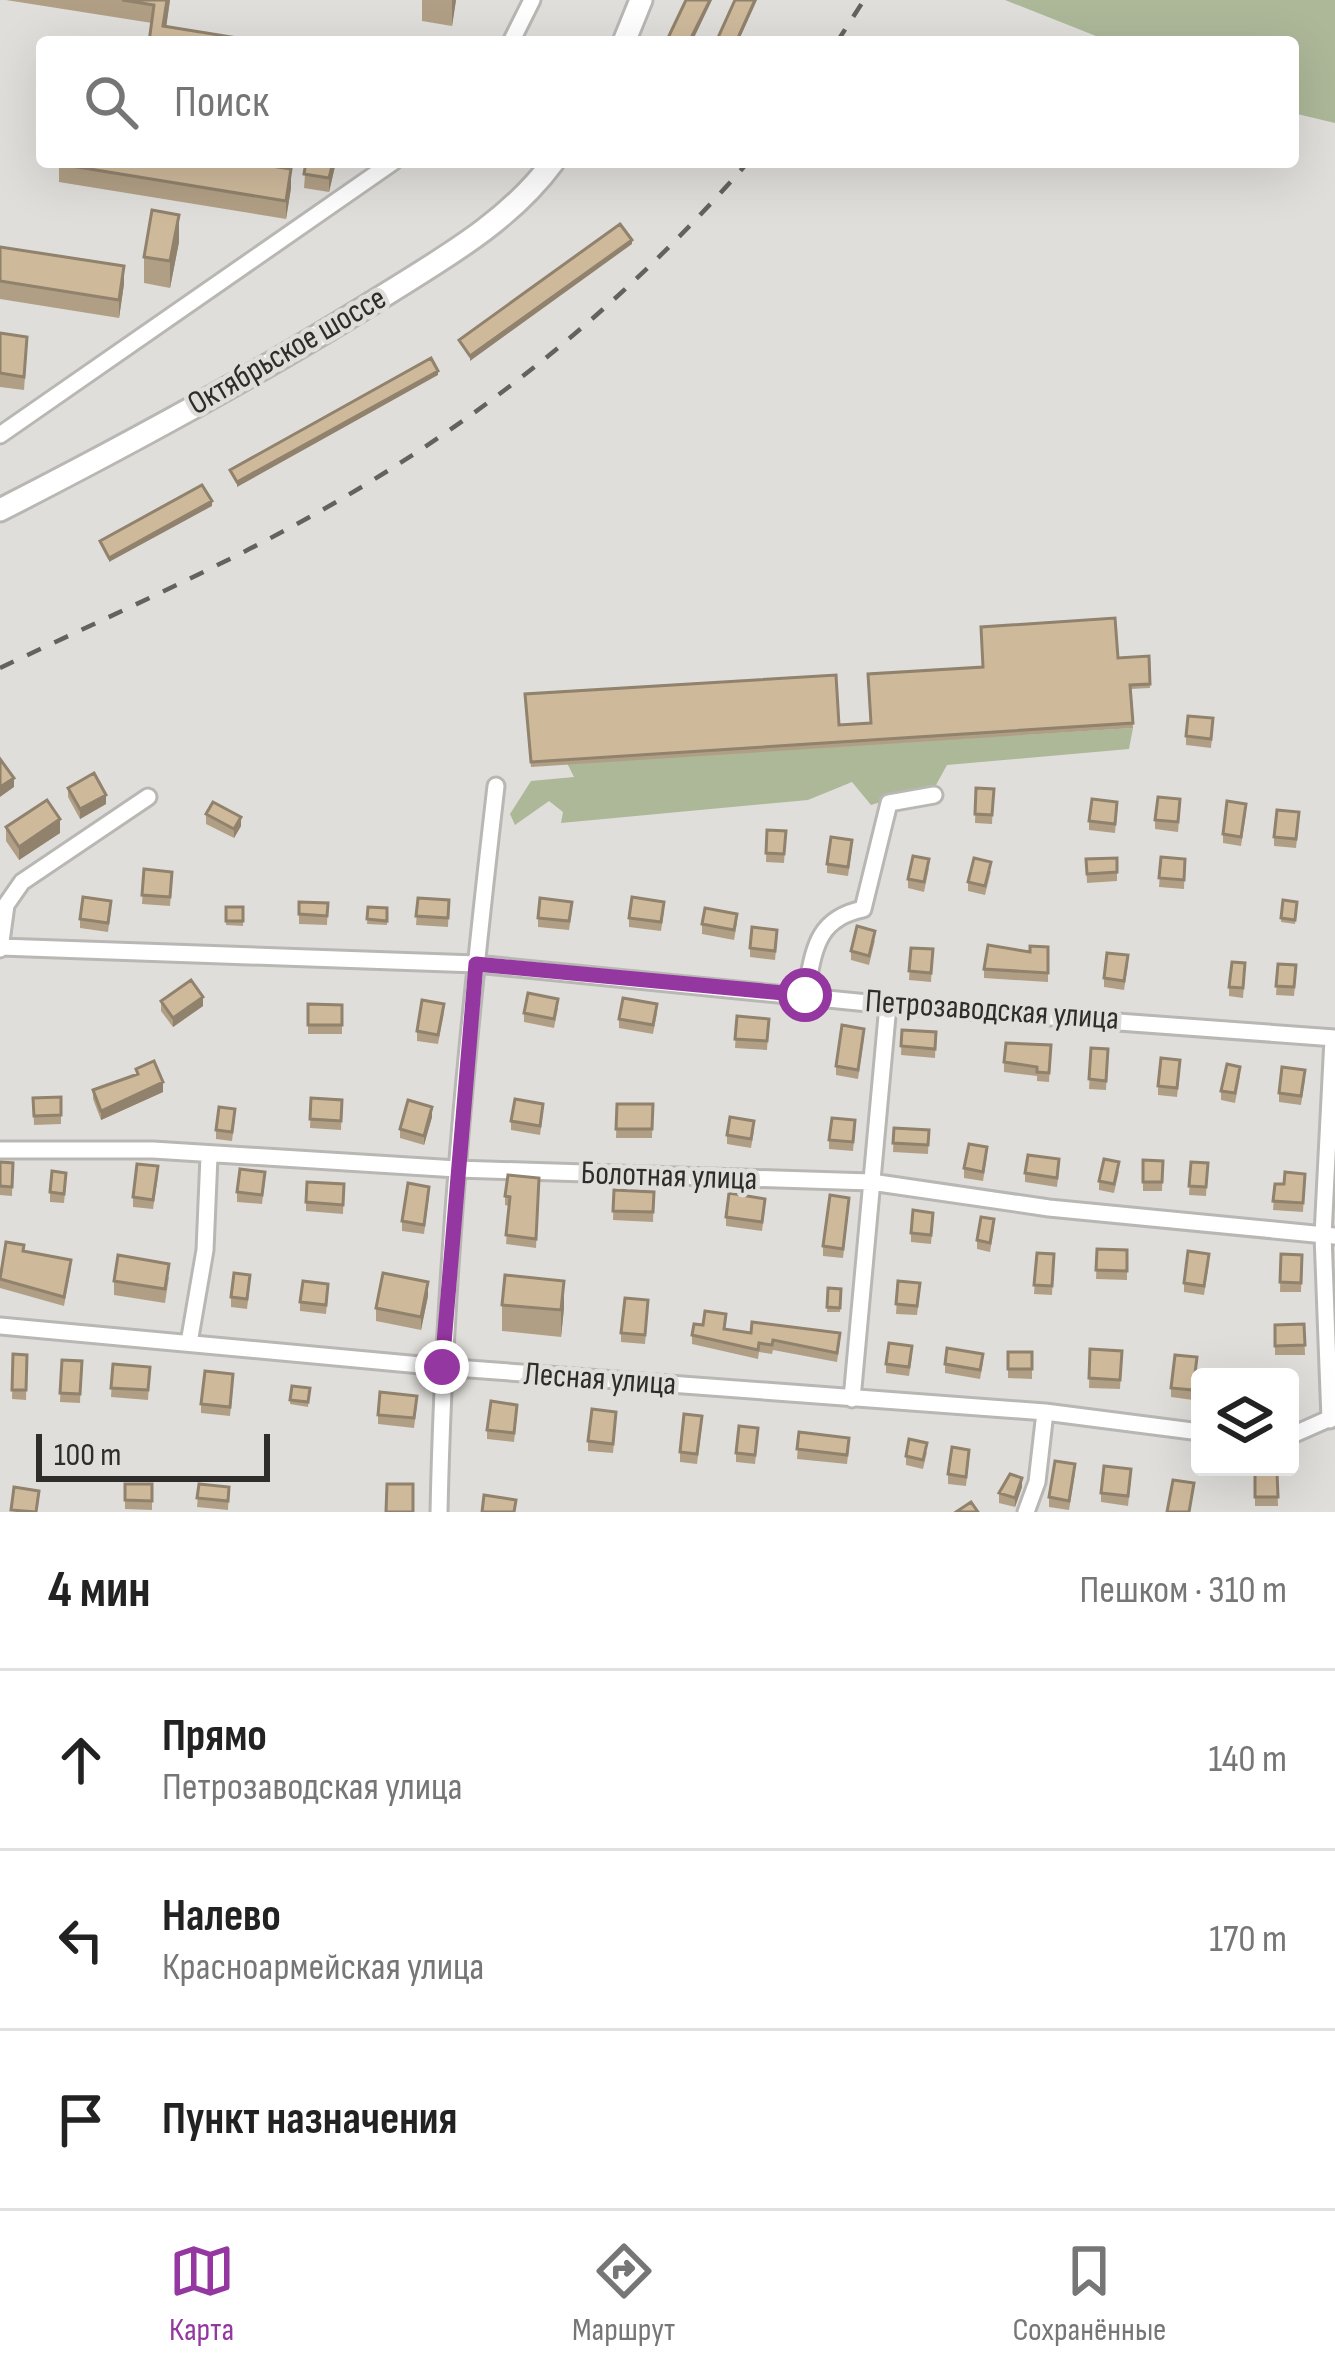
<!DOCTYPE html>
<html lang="ru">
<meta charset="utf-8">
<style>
body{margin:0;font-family:"Sofia Sans Condensed",sans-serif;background:#f6f6f6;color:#222}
.controls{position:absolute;right:36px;bottom:36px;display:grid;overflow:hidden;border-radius:12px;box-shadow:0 12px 48px #0002}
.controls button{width:108px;height:108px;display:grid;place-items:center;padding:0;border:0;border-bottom:3px solid #e0e0e0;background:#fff;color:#222;font:60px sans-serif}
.scale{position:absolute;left:36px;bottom:30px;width:234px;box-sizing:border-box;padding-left:12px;border:6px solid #2e2d2b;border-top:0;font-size:33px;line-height:42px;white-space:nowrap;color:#2e2d2b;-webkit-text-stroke:9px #e0deda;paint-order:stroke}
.stop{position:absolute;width:36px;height:36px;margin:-27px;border:9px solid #9537a0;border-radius:50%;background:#fff}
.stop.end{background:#9537a0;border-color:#fff;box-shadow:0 3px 12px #0008}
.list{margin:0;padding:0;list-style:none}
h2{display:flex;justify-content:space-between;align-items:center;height:156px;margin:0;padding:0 48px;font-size:51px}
h2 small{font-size:39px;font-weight:400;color:#767676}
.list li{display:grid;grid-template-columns:78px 1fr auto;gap:36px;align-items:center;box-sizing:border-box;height:180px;padding:0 48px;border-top:3px solid #e0e0e0}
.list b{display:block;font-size:45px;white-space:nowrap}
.list p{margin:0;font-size:39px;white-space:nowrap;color:#767676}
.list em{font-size:39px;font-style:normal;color:#767676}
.icon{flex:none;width:66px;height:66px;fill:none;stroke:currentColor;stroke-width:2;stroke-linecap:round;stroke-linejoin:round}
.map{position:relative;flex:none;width:1335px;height:1512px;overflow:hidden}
.search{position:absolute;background:#fff;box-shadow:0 12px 48px #0002;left:36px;right:36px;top:36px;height:132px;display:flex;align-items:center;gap:30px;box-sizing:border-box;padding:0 42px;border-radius:12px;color:#767676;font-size:45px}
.sheet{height:696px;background:#fff}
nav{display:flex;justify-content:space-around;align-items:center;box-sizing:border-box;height:168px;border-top:3px solid #e0e0e0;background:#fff;font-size:33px;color:#767676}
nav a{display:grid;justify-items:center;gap:6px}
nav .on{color:#9537a0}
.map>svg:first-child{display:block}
</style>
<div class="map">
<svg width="1335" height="1512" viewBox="0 0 1335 1512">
<rect width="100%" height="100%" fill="#e0deda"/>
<path fill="#adb899" d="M1005 0H1335V123L1293 113V42H1111Z
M1133 728 1129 749 947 765 936 785 871 805 852 782 808 800 561 823 563 812 549 801 515 825 510 814 531 781 574 777 567 763Z"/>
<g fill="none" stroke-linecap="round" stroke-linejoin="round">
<defs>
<path id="street" d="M511 42 532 0
M0 435 393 162
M1 947 476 964 888 1005 1335 1038
M0 949 6 905 22 882 148 797
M805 996C814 953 814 919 863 909L889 803 934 795
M0 1150H153L457 1169 871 1182 1049 1208 1335 1236
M0 1326 442 1367 1045 1412 1200 1432
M189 1343 205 1250 209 1156
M852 1399 888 1005
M1330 1420 1323 1235 1333 1039
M1290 1436 1335 1416
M439 1512C444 1269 468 1028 496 786
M1026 1512 1037 1482 1045 1412"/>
<path id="secondary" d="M624 42 641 0
M0 510C129 444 257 375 380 298 442 259 509 222 553 162"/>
</defs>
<use href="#street" stroke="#b9b7b3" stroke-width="21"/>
<use href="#secondary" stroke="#b9b7b3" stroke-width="27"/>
<use href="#street" stroke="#fff" stroke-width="15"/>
<use href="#secondary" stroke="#fff" stroke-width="21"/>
<path stroke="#63625f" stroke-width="4.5" stroke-dasharray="15 15" stroke-linecap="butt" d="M837 42 864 0
M0 668C99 621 199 577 295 525 467 432 620 310 748 162"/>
</g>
<path fill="#b19f85" d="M6 0H170L166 27 149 42 152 23Z
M422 0H456L452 26 422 21Z
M59 162 291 188 286 219 59 182Z
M306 162H336L329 192 304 188Z
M179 242 170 288 144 283V257Z
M0 247 124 284 119 318 0 299Z
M0 333 27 351 24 390 0 387Z
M1149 656 1150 688 1131 689 1133 728 531 767 525 694 839 725 870 723 1118 658Z
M1213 728 1211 748 1186 745V736Z
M68 788 106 804 80 819 68 797Z
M976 788 994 789 992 824 975 823Z
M1180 808 1178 832 1155 829V820Z
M1117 811 1115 833 1089 830V821Z
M1246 813 1241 846 1223 843V834Z
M206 814 241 826 234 838 206 824Z
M1299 821 1296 848 1274 846V837Z
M6 827 60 833 19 860 6 841Z
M767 830 786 831 784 863 766 862Z
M852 849 848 876 827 873V864Z
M1161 857 1185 859 1184 889 1159 887Z
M1117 858V881L1087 883 1086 859Z
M929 868 924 892 908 888V879Z
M144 869 172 881 170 906 142 904Z
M991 871 985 895 968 891V882Z
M418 898 449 900 448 927 416 925Z
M1283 900 1297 902 1295 924 1281 922Z
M328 903 327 925 299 924V914Z
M226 907H243V926L226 925Z
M368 907 387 908V925L367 924Z
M111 910 108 932 80 928V919Z
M572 911 569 930 538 927V918Z
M664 911 661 931 629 927V918Z
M737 923 734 940 702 934V924Z
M777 939 775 960 750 957V948Z
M875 940 869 965 851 960V951Z
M1048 947V982L984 978V969Z
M911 948 933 949 931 982 909 980Z
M1278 964 1296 975 1294 996 1276 995Z
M1128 965 1124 990 1104 987V978Z
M1245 973 1243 998 1229 996V987Z
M161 1001 203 1006 173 1027 161 1011Z
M308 1004 342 1005V1034H308Z
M558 1008 554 1028 524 1022V1013Z
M444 1013 438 1044 417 1041V1031Z
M657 1013 653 1034 619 1028V1019Z
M737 1016 769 1019 767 1050 735 1048Z
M902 1030 936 1032 935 1058 901 1055Z
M864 1038 858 1079 836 1075V1066Z
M1051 1045 1049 1082 1037 1081V1076L1004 1072V1062Z
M1091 1048 1108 1049 1106 1090 1089 1089Z
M136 1069 163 1092 101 1120 93 1099V1090L136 1074Z
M1180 1069 1177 1097 1158 1095V1086Z
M1240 1076 1235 1103 1221 1100V1091Z
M1305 1079 1301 1105 1279 1102V1093Z
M61 1097V1124L34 1125 33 1098Z
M311 1098 342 1100 341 1130 310 1128Z
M617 1104H653L652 1138H616Z
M543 1113 540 1135 511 1130V1121Z
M432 1117 424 1145 400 1138V1129Z
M235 1118 232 1141 216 1139V1130Z
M894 1128 929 1130 928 1154 893 1152Z
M855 1129 853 1151 829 1149V1140Z
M754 1131 751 1148 727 1144V1135Z
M987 1156 983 1181 964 1178V1168Z
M1143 1160 1163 1161 1162 1191H1143Z
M0 1162 13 1163 12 1196 0 1195Z
M1191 1162 1208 1163 1206 1196 1189 1195Z
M1059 1168 1057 1187 1025 1182V1173Z
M1119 1171 1114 1193 1099 1190V1181Z
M1305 1174 1303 1212 1273 1210 1275 1184H1284Z
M158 1176 153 1209 133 1207V1197Z
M539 1178 536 1248 506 1244 509 1206 505 1205V1196Z
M265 1181 262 1204 237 1202V1192Z
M66 1182 64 1203 50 1202V1192Z
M344 1184 343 1214 306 1211V1202Z
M614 1190 654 1192 653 1222 613 1220Z
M429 1196 424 1234 402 1231V1221Z
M849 1207 843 1258 823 1256V1246Z
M765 1208 762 1231 726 1226V1217Z
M933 1222 931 1244 911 1242V1233Z
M994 1229 990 1252 977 1249V1240Z
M1097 1249 1127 1250V1280L1096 1279Z
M24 1252 71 1269 64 1306 0 1288V1278Z
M1037 1253 1054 1254 1052 1295 1034 1294Z
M1281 1254 1302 1255 1301 1292H1280Z
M1209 1263 1204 1295 1184 1292V1283Z
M169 1277 165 1303 114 1295V1281Z
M898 1281 920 1292 917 1315 896 1314Z
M250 1284 247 1309 231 1307V1297Z
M828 1288 841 1289 840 1312H827Z
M328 1293 326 1314 300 1311V1302Z
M428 1296 421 1330 376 1321V1308Z
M502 1305 564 1308 561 1337 502 1331Z
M648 1309 645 1344 621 1342V1333Z
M1304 1324 1305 1355H1275V1325Z
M703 1325 751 1333 840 1342 837 1362 773 1350 772 1354 759 1352 758 1359 692 1344V1335Z
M1090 1349 1122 1351 1120 1389 1089 1388Z
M1008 1352H1032V1379L1008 1378Z
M13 1354 27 1355 26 1400 12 1399Z
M912 1355 909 1376 886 1373V1364Z
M1197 1357 1193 1400 1171 1397V1388Z
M62 1360 82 1361 80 1403 60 1402Z
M983 1363 980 1379 945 1373V1364Z
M113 1364 150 1367 148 1400 111 1397Z
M233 1384 230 1416 201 1413V1404Z
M292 1386 310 1388 308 1407 290 1404Z
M417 1405 414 1428 378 1424V1415Z
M517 1414 514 1442 487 1439V1430Z
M616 1421 613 1453 588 1451V1441Z
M702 1425 697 1464 680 1462V1452Z
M799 1432 849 1447 847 1464 797 1459Z
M758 1437 755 1464 736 1462V1453Z
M927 1452 923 1469 906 1465V1456Z
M969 1459 966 1486 948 1484V1474Z
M1075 1473 1069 1510 1049 1507V1497Z
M1255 1473H1277L1278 1506H1255Z
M1131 1479 1128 1506 1101 1502V1493Z
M125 1484H152V1510L125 1509Z
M199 1484 229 1487 228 1510 197 1507Z
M1022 1487 1015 1507 999 1503V1493Z"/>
<path fill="#90826c" d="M167 0H170L164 42 163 26Z
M452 0H456L452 26Z
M710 0H712L692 42H689Z
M755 0H757L738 42H736Z
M333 162H336L329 192V178Z
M291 169V188L286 219V201Z
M179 215V242L170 288V261Z
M632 240V244L470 361V356Z
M124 266V284L119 318V300Z
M438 371V375L237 487V482Z
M212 501V506L109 562V558Z
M14 778V787L0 797V787Z
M106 795V804L80 819V809Z
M241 817V826L234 838V829Z
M60 819V833L19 860V847Z
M203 997V1006L173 1027V1018Z
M163 1082V1092L101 1120V1111Z
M432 1107V1117L424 1145V1136Z
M564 1281V1308L561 1337V1310Z
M428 1282V1296L421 1330V1317Z
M1022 1478V1487L1015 1507V1498Z"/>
<path fill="#ceb99b" stroke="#90826c" stroke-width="3" d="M122 0H167L163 26 262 42H149L154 5Z
M686 0H710L689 42H666Z
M735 0H755L736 42H716Z
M59 162H245L291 169 286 201 59 164Z
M306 162H333L329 178 304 174Z
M152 210 179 215 170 261 144 257Z
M620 224 632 240 470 356 459 340Z
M0 247 124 266 119 300 0 281Z
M0 333 27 337 24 377 0 373Z
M431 358 438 371 237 482 230 470Z
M202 485 212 501 109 558 100 541Z
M1115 618 1118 658 1149 656 1150 684 1130 685 1133 723 531 762 525 694 836 675 839 725 871 723 868 674 983 667 981 627Z
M1188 716 1213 718 1211 739 1186 736Z
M0 759 14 778 0 787Z
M94 773 106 795 80 809 68 788Z
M976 788 994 789 992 815 975 814Z
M1158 797 1180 799 1178 822 1155 820Z
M1092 799 1117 802 1115 824 1089 821Z
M47 800 60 819 19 847 6 827Z
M1227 801 1246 804 1241 837 1223 834Z
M213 802 241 817 234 829 206 814Z
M1277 810 1299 812 1296 839 1274 837Z
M767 830 786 831 784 854 766 853Z
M831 837 852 840 848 867 827 864Z
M913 856 929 859 924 882 908 879Z
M1161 857 1185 859 1184 880 1159 878Z
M974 858 991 862 985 886 968 882Z
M1117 858V872L1087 874 1086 859Z
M144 869 172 872 170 897 142 895Z
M83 897 111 901 108 923 80 919Z
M632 897 664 902 661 922 629 918Z
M418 898 449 900 448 918 416 916Z
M540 898 572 902 569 921 538 918Z
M1283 900 1297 902 1295 920 1281 918Z
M299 902 328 903 327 916 299 914Z
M226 907H243V921H226Z
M368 907 387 908V921L367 919Z
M705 908 737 914 734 930 702 924Z
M857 926 875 931 869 956 851 951Z
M752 927 777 930 775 951 750 948Z
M988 945 1030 952V946L1048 947V973L984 969Z
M911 948 933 949 931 973 909 971Z
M1107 953 1128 955 1124 981 1104 978Z
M1232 962 1245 963 1243 988 1229 987Z
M1278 964 1296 965 1294 987 1276 986Z
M191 980 203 997 173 1018 161 1001Z
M528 993 558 999 554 1019 524 1013Z
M623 998 657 1004 653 1025 619 1019Z
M422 1000 444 1004 438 1035 417 1031Z
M308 1004 342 1005V1025H308Z
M737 1016 769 1019 767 1041 735 1039Z
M842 1025 864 1029 858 1070 836 1066Z
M902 1030 936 1032 935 1049 901 1046Z
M1006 1043 1051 1045 1049 1073 1037 1072V1067L1004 1062Z
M1091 1048 1108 1049 1106 1081 1089 1079Z
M1161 1058 1180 1060 1177 1088 1158 1086Z
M154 1061 163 1082 101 1111 93 1090 138 1074 136 1069Z
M1227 1064 1240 1067 1235 1093 1221 1091Z
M1282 1067 1305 1070 1301 1096 1279 1093Z
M61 1097V1115L34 1116 33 1098Z
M311 1098 342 1100 341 1121 310 1119Z
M515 1099 543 1104 540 1126 511 1121Z
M408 1100 432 1107 424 1136 400 1129Z
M617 1104H653L652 1129H616Z
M219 1107 235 1109 232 1132 216 1130Z
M730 1117 754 1121 751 1139 727 1135Z
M832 1118 855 1120 853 1142 829 1140Z
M894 1128 929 1130 928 1145 893 1143Z
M969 1144 987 1147 983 1172 964 1168Z
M1028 1155 1059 1159 1057 1178 1025 1173Z
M1104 1159 1119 1162 1114 1184 1099 1181Z
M1143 1160 1163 1161 1162 1182H1143Z
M0 1162 13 1163 12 1187 0 1186Z
M1191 1162 1208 1163 1206 1187 1189 1186Z
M137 1164 158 1166 153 1200 133 1197Z
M240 1169 265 1172 262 1195 237 1192Z
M52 1171 66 1173 64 1194 50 1192Z
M1285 1172 1305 1174 1303 1203 1273 1201 1275 1184H1284Z
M508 1175 539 1178 536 1239 506 1235 510 1197 505 1196Z
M307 1182 344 1184 343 1205 306 1202Z
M408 1183 429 1187 424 1225 402 1221Z
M614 1190 654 1192 653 1212 613 1211Z
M729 1193 765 1199 762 1222 726 1217Z
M830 1195 849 1198 843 1249 823 1246Z
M913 1210 933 1213 931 1235 911 1233Z
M981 1217 994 1219 990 1243 977 1240Z
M6 1242 24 1245 23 1251 71 1260 64 1297 0 1279Z
M1097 1249 1127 1250V1271L1096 1270Z
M1188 1251 1209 1254 1204 1286 1184 1283Z
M1037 1253 1054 1254 1052 1286 1034 1285Z
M1281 1254 1302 1255 1301 1283 1280 1282Z
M118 1255 169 1264 165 1289 114 1281Z
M234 1273 250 1275 247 1299 231 1297Z
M383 1273 428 1282 421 1317 376 1308Z
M505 1275 564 1281 561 1310 502 1305Z
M303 1281 328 1284 326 1305 300 1302Z
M898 1281 920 1283 917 1306 896 1304Z
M828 1288 841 1289 840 1308 827 1307Z
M625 1298 648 1300 645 1335 621 1333Z
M705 1311 726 1314 724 1329 751 1333 752 1322 840 1333 837 1353 773 1340 772 1345 759 1343 758 1350 692 1335 694 1324 703 1325Z
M1304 1324 1305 1345 1275 1346V1325Z
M889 1343 912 1346 909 1367 886 1364Z
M947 1348 983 1354 980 1370 945 1364Z
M1090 1349 1122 1351 1120 1380 1089 1378Z
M1008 1352H1032V1369H1008Z
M13 1354 27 1355 26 1390H12Z
M1175 1355 1197 1357 1193 1390 1171 1388Z
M62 1360 82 1361 80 1394 60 1393Z
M113 1364 150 1367 148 1390 111 1388Z
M205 1371 233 1374 230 1407 201 1404Z
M1237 1371 1262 1373V1377H1236Z
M292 1386 310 1388 308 1402 290 1400Z
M380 1392 417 1396 414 1418 378 1415Z
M491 1401 517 1405 514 1433 487 1430Z
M592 1409 616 1412 613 1444 588 1441Z
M684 1414 702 1416 697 1454 680 1452Z
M739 1426 758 1428 755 1455 736 1453Z
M799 1432 849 1438 847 1455 797 1449Z
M909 1439 927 1443 923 1460 906 1456Z
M952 1447 969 1450 966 1477 948 1474Z
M1055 1461 1075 1464 1069 1501 1049 1497Z
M1104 1466 1131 1469 1128 1496 1101 1493Z
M1255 1473H1277L1278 1497H1255Z
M1010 1474 1022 1478 1015 1498 999 1493Z
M1173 1480 1194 1483 1189 1512H1167Z
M125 1484H152V1501L125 1500Z
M199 1484 229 1487 228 1501 197 1498Z
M387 1484H413V1512H386Z
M14 1487 39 1491 36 1512 11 1510Z
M484 1495 516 1500 514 1512H482Z
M971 1502 978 1512H956Z"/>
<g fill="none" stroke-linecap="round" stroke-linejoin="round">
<path stroke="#9537a0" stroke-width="15" d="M442 1367 476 964 805 995"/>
</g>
<g text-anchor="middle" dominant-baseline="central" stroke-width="9" stroke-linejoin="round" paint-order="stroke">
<g font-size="33" fill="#2e2d2b" stroke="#e0deda">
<text transform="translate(287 351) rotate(-30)">Октябрьское шоссе</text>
<text transform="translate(992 1010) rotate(4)">Петрозаводская улица</text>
<text transform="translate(669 1176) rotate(2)">Болотная улица</text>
<text transform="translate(600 1379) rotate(4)">Лесная улица</text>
</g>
</g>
</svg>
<div class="controls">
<button><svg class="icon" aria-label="layers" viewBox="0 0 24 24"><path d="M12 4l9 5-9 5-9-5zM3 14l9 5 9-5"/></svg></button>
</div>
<div class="scale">100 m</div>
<div class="stop" style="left:805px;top:995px"></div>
<div class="stop end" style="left:442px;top:1367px"></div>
<div class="search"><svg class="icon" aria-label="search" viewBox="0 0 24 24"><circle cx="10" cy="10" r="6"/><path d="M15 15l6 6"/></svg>Поиск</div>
</div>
<section class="sheet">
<h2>4 мин<small>Пешком · 310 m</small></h2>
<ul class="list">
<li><svg class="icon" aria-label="ahead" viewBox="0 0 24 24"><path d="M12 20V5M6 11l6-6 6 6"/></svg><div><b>Прямо</b><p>Петрозаводская улица</p></div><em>140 m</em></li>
<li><svg class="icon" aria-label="left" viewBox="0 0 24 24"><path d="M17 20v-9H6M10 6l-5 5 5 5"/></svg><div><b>Налево</b><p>Красноармейская улица</p></div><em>170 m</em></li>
<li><svg class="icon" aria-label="arrive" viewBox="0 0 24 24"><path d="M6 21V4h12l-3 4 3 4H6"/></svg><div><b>Пункт назначения</b></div></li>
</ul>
</section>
<nav>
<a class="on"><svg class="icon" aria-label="map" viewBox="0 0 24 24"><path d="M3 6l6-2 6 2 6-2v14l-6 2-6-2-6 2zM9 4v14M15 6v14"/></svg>Карта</a>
<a><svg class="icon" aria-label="directions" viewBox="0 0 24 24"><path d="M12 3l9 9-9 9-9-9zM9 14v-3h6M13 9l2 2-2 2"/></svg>Маршрут</a>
<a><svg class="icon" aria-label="saved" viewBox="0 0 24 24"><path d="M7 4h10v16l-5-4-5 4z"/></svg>Сохранённые</a>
</nav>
